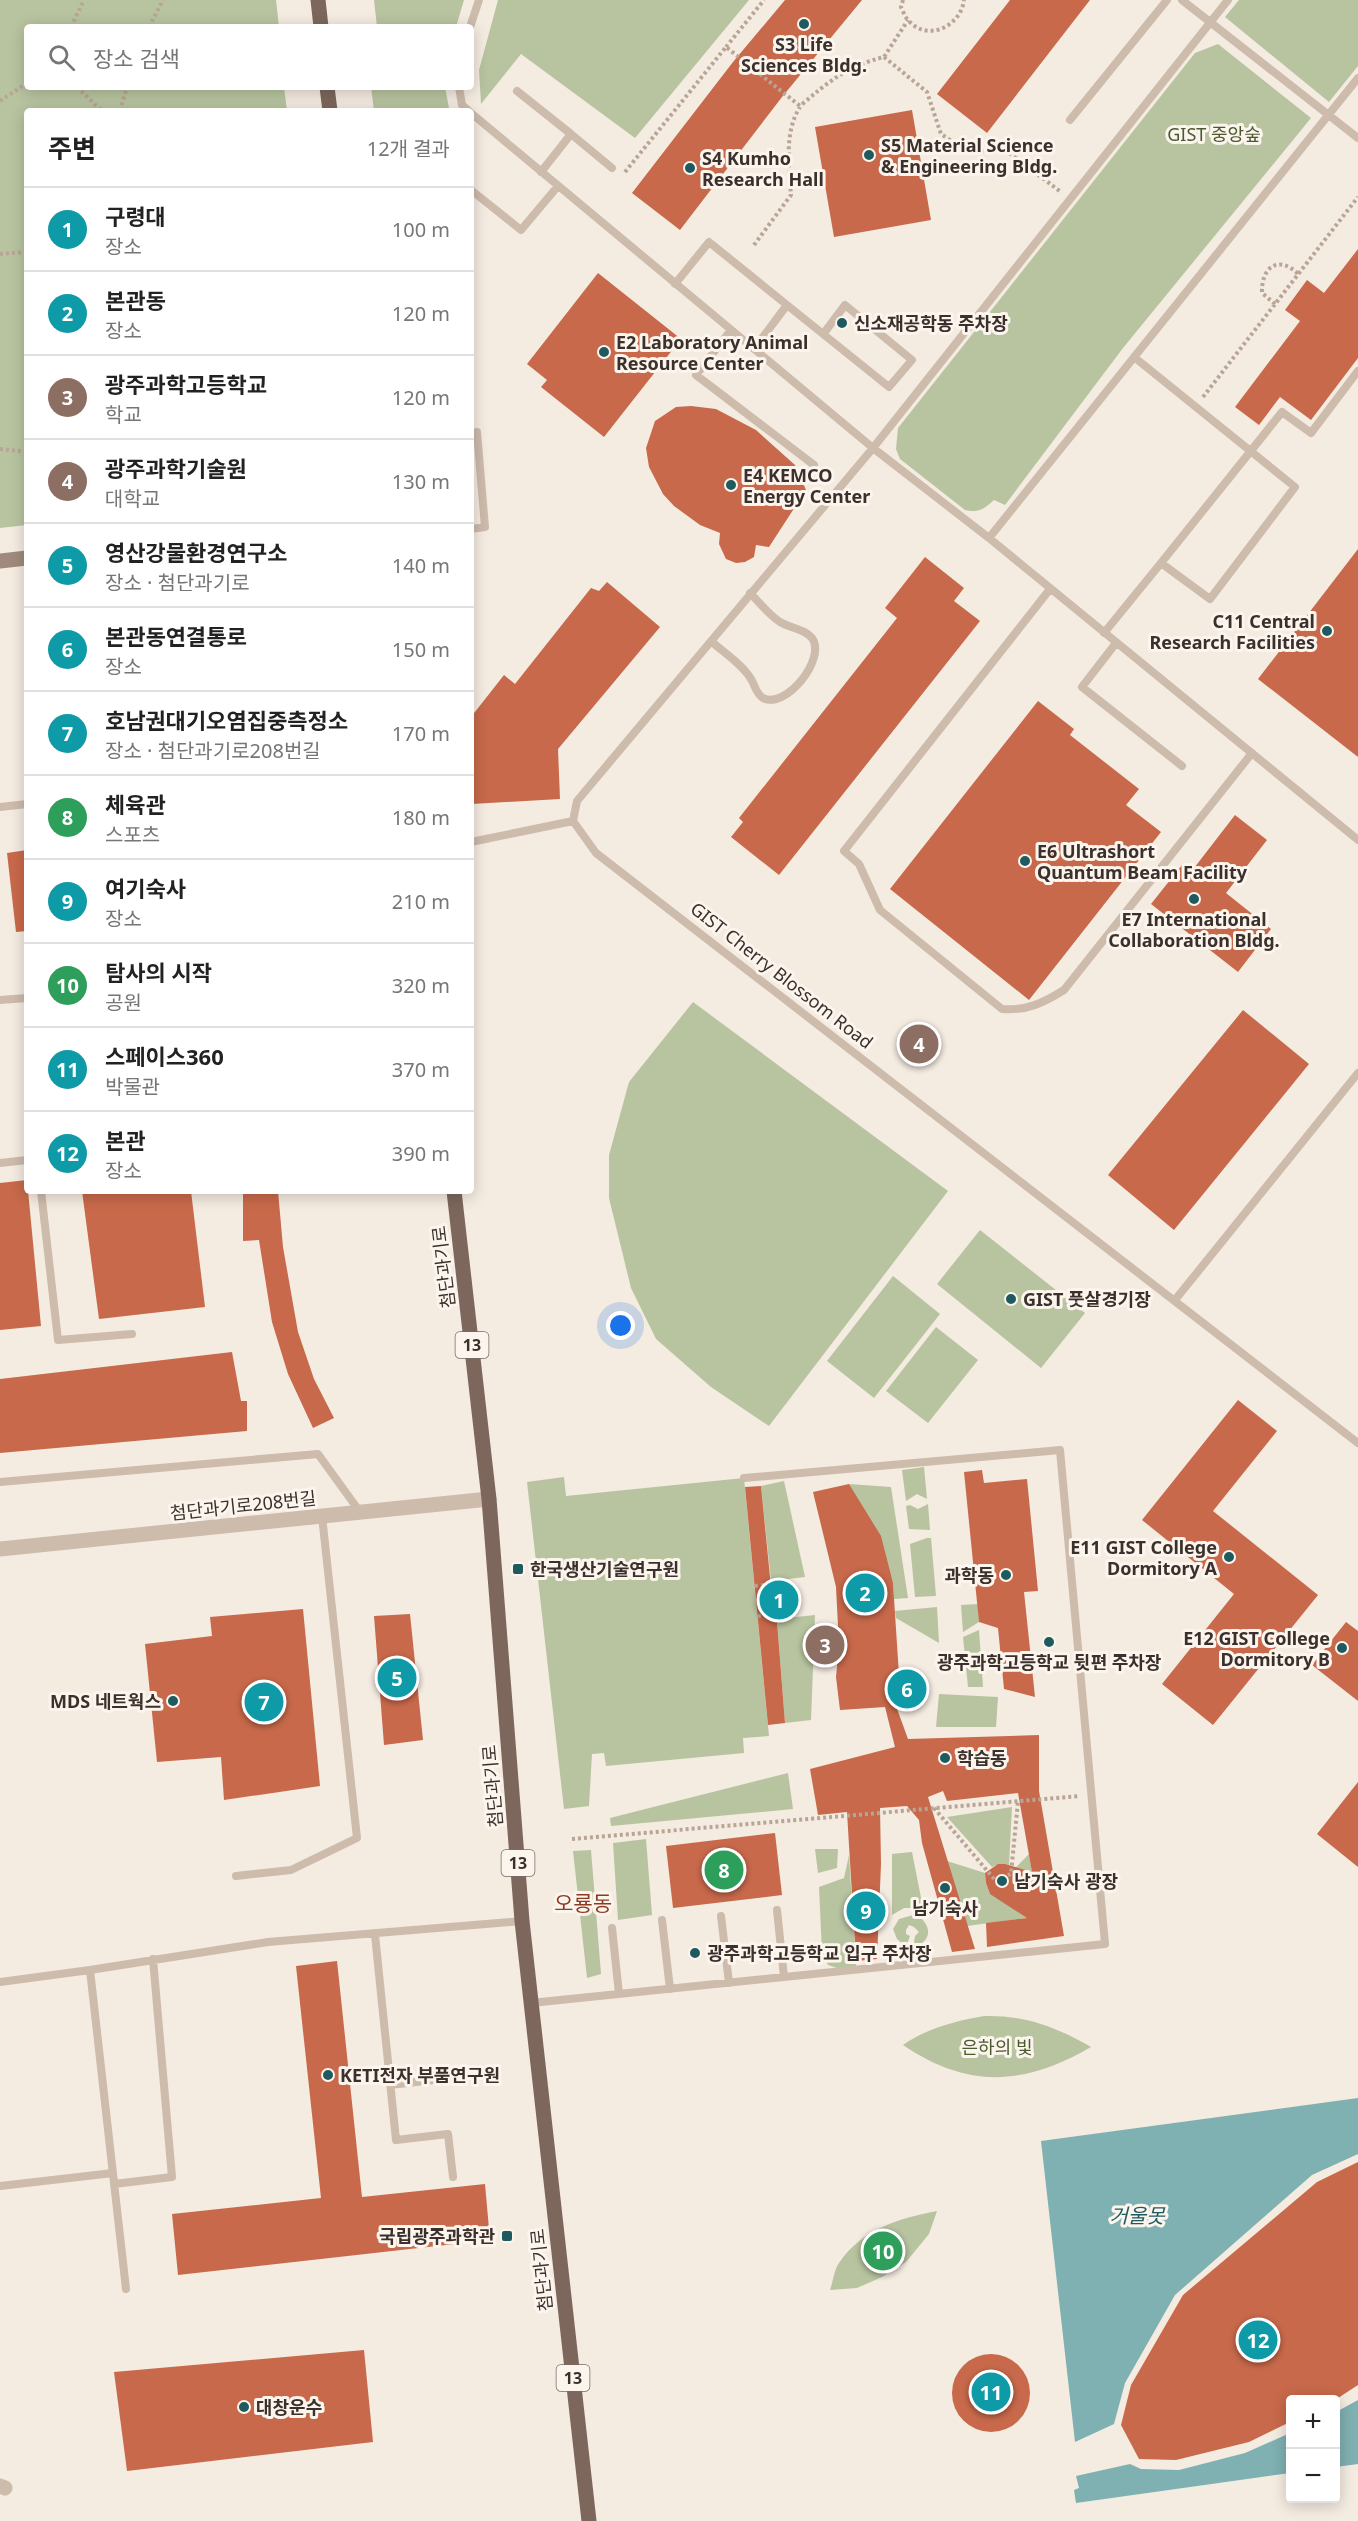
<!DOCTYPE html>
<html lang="ko">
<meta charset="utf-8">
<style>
body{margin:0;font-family:"Noto Sans","Noto Sans KR",sans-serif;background:#f6f6f6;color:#222}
.controls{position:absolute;right:18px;bottom:18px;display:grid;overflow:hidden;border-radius:6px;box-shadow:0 3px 15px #0003}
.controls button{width:54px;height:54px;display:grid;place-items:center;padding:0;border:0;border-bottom:2px solid #e0e0e0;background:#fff;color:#222;font:30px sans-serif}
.you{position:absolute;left:621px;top:1326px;width:21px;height:21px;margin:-15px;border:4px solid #fff;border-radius:50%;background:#1a73e8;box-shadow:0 0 0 9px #1a73e833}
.badge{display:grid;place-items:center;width:39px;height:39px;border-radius:50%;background:#1a73e8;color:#fff;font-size:20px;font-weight:700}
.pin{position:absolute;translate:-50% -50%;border:3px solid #fff;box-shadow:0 2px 6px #0006}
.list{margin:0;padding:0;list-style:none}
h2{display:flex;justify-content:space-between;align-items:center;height:78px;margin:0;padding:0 24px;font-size:26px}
h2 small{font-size:20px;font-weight:400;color:#767676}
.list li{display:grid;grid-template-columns:39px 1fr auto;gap:18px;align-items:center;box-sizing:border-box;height:84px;padding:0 24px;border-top:2px solid #e0e0e0}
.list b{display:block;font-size:22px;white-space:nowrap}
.list p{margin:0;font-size:20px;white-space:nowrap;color:#767676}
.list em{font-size:20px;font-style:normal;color:#767676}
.icon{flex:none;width:33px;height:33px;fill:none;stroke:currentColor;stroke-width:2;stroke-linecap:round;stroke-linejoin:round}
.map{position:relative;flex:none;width:1358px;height:2521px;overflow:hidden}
.search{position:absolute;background:#fff;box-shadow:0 3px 15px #0003;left:24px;top:24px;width:450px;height:66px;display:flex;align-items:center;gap:15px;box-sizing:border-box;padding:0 21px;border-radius:6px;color:#767676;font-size:22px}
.panel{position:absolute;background:#fff;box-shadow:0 3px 15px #0003;left:24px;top:108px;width:450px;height:1086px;border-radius:6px}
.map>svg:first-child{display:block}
</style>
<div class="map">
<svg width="1358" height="2521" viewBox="0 0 1358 2521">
<rect width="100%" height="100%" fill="#f4ebe1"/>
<path fill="#b8c4a0" d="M0 0H276L279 27H27V87H284L287 111H27V525L0 528Z
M374 0H464L456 27H377Z
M498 0H749L635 138 521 54 481 104 479 70Z
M1239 0H1358V66L1329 102 1225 17Z
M1218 44 1311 118 1123 348 1005 505 994 500C984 509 979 513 965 510L900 459 896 449 898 428 1195 53Z
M371 87H445L449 108 447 111H374Z
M693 1002 948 1191 769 1426 711 1387 656 1339 631 1288 609 1198V1155L629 1082Z
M980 1230 1085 1313 1041 1368 937 1284Z
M893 1276 940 1314 874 1398 827 1361Z
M936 1327 978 1360 928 1423 886 1391Z
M924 1467 927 1499 917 1494 906 1501 902 1470Z
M564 1477 566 1496 744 1478 769 1736 743 1738 744 1753 606 1766 604 1753 592 1754 589 1806 564 1809 527 1482Z
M784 1481 805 1577 771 1581 761 1486Z
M849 1484 891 1487 908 1598 894 1599 893 1583Z
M928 1504 930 1530 909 1529 906 1506 910 1505 918 1509Z
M927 1538H931L936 1596 915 1597 910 1544Z
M978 1604 979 1622 963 1632 961 1605Z
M937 1607 939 1643 896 1618 895 1611Z
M815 1615 811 1720 785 1723 777 1619Z
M979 1630 983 1687H968L963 1637Z
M939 1694 998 1697 996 1727H936Z
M788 1773 793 1809 611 1826 610 1818Z
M1012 1807 1009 1865 999 1864 992 1867 947 1817Z
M646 1839 652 1915 618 1920 613 1843Z
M815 1849H838L837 1868 818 1873Z
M591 1850 601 1974 587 1978 573 1851Z
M912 1852 923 1908H904L892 1915V1854Z
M1029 1854 1040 1916 967 1926 947 1861 985 1873 986 1883 990 1894Z
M849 1855 856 1967 837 1968 828 1965 822 1952 819 1887 844 1878Z
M917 1914C932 1927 933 1940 913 1948L915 1936 919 1932 914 1927 909 1925 906 1930V1934L910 1936 906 1947 897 1939 893 1929 899 1919Z
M984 2016C1025 2015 1056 2027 1091 2047 1024 2086 968 2089 903 2045 927 2028 956 2021 984 2016Z
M937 2211 929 2234 906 2262 882 2277 857 2288 830 2290C833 2282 834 2270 839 2263 863 2228 898 2219 937 2211Z"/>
<path fill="#7fb0b2" d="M1358 2098V2154L1312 2175 1175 2295 1125 2383 1114 2424 1075 2442 1041 2141Z
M1358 2400V2464L1336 2467V2412Z
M1290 2433V2473L1076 2503 1074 2490 1079 2488 1076 2476 1130 2464 1141 2469 1179 2470 1245 2453Z"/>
<path fill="#c8694b" d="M785 0H862L782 97 680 230 632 193 733 62Z
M1010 0H1090L987 133 937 94Z
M912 110 931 220 834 237 815 127Z
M1358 249V358L1311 420 1280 397 1259 425 1235 407 1300 321 1285 310 1307 280 1324 293Z
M598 273 681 339 604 437 541 387 547 380 527 364Z
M691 406 716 409 756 430 795 465 806 490 769 547 756 545 754 557 745 562 736 563 726 559 719 544 720 533 700 525 674 506 663 494 649 467 646 448 655 421 676 407Z
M1358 549V757L1258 679Z
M925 557 964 588 954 601 980 621 779 875 731 837 743 822 739 818 897 618 885 608Z
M607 582 660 627 558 749 560 799 472 804 471 717 504 675 515 684 591 588 599 591Z
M1038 701 1074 729 1070 735 1139 789 1126 805 1161 832 1029 1000 890 889Z
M1235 815 1267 840 1226 893 1271 929 1238 972 1151 904 1182 865 1191 872Z
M27 850V931L16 932 7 853Z
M1243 1010 1309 1064 1174 1230 1108 1175Z
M27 1180 41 1326 0 1330V1183Z
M82 1191H191L205 1307 99 1319Z
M243 1191H278L283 1247 298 1332 314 1379 334 1418 313 1428 288 1374 272 1322 259 1240 243 1241Z
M232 1352 241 1401H247V1431L0 1453V1379Z
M1238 1400 1277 1431 1213 1511 1318 1595 1213 1725 1162 1684 1234 1594 1142 1520Z
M982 1470 984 1483 1027 1479 1038 1591 1024 1592 1035 1697 1004 1689 998 1628 979 1622 964 1472Z
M849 1484 881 1536 893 1583 899 1675 914 1673 917 1703 896 1706 908 1739 1039 1735V1791L1064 1936 987 1947 986 1923 1027 1918 990 1894 986 1883 985 1873 998 1864H1005L1032 1872 1018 1793 947 1801 943 1791 928 1797 975 1949 952 1952 922 1843 919 1820 907 1806 880 1808 881 1864 877 1959 856 1961 847 1812 818 1815 810 1769 895 1747 885 1707 840 1710 836 1677 839 1646 836 1587 813 1492Z
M761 1486 771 1587H778L780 1593 784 1594 785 1602V1607L781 1609 777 1621 785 1723 768 1725 745 1487Z
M303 1609 320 1786 224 1800 221 1757 157 1762 145 1644 212 1636 210 1617Z
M410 1614 423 1740 384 1745 374 1616Z
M1346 1622 1358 1631V1701L1312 1665Z
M1358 1782V1867L1317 1834Z
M775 1833 782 1895 673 1908 666 1846Z
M337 1961 362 2197 485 2184 490 2240 178 2275 172 2214 321 2198 296 1966Z
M1358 2162V2385L1335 2400H1290V2422L1249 2442 1176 2460 1139 2459 1121 2425 1131 2385 1183 2295 1317 2182Z
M364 2350 373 2442 127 2471 114 2372Z
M952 2393a39 39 0 1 1 78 0a39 39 0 1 1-78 0Z"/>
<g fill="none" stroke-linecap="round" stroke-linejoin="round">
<path stroke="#b9a596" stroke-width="4" stroke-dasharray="3 3" stroke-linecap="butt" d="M903 0 901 7C903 11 905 17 908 20 927 43 961 26 964 0
M71 27 84 0
M149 27 163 0
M726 47 764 0
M884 57 927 92 941 134 962 148 986 152 1004 149 1061 192
M77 87 102 111
M0 101 27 83
M120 111 127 87
M625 172 726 47 800 106C828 82 847 66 884 57L908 20
M754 245 791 195C789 166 784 132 800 107
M0 254 27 252
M1275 304 1262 293C1261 268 1278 254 1298 274
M1203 397 1358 197
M0 449 27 452
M755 1586 771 1584
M758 1616 776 1615
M934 1808 995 1880 1011 1874 1018 1801
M572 1839 1079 1796"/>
<path stroke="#cdbbac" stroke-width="8" d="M1182 0 1358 138
M1228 0 873 448 577 801 573 821 596 853 1358 1443
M470 27 479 0
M459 87 462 105 469 111
M517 91 571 134
M471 113 873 448 989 538 1358 840
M1070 120 1167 0
M541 172 571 134 612 168
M471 190 521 230 558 186
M675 284 709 242 787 305
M731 330 696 375 814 465
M754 349 787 305 889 387 912 360 845 305 824 333
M471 529 485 527 477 432
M989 538 1358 78
M1161 563 1282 412 1311 433 1358 371
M1050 589 844 851 859 864 880 910 1002 1009C1027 1011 1043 1003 1064 990L1252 753
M1104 633 1161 563 1210 599 1295 487 1134 357
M711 641C724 653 742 664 751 679 755 685 756 694 763 698 785 710 827 659 812 638 805 629 790 628 780 622 769 615 759 602 750 593
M1116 643 1082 687 1182 766
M0 807 27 804
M471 842 573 821
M0 1000 27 998
M0 1163 27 1160
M41 1191 58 1340 132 1334
M1175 1300 1358 1073
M0 1482 318 1454 360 1512
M236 1876 291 1870 357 1838 322 1516
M777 1910 784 1977
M721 1916 729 1983
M662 1920 670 1989
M612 1928 619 1994
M375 1935 396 2140 448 2134 453 2177
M0 1982 90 1970
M531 2003 1105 1944 1060 1450 744 1478
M390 2085 451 2078
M114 2184 172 2177 153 1959
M0 2186 113 2173
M126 2289 90 1970 268 1942 522 1921"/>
<path stroke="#cdbbac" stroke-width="15" d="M0 1549 489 1499
M0 2486 5 2488"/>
<path stroke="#a18a7d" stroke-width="15" d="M0 561 27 558"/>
<path stroke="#7d675c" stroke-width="15" d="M318 0 321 27
M327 87 330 111
M454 1191 489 1499 522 1921 589 2521"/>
</g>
<g fill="#1f5a5e" stroke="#fbf5ee" stroke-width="2">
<circle cx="804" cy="24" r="6"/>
<circle cx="869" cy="155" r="6"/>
<circle cx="690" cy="168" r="6"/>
<circle cx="842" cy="323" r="6"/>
<circle cx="604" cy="352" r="6"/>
<circle cx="731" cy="485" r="6"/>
<circle cx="1327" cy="631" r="6"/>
<circle cx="1025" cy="861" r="6"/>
<circle cx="1194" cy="899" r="6"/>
<circle cx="1011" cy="1299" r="6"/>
<circle cx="1229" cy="1557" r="6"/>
<rect x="512" y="1563" width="12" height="12" rx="3"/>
<circle cx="1006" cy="1575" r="6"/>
<circle cx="1049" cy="1642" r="6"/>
<circle cx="1342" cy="1648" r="6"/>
<circle cx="173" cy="1701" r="6"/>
<circle cx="945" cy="1758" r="6"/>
<circle cx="1002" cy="1881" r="6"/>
<circle cx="945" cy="1888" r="6"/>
<circle cx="695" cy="1953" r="6"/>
<circle cx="328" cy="2075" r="6"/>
<rect x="501" y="2230" width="12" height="12" rx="3"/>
<circle cx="244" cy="2407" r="6"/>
</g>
<g text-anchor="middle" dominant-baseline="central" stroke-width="6" stroke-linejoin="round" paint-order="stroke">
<g fill="#fbf5ee" stroke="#756b66" stroke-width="1.5">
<rect x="455.5" y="1332" width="33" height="26" rx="4.5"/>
<rect x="501.5" y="1850" width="33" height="26" rx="4.5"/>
<rect x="556.5" y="2365" width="33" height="26" rx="4.5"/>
</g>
<g font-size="16" font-weight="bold" fill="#3b302b">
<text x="472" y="1345">13</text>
<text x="518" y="1863">13</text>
<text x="573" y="2378">13</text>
</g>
<g font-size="18" font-weight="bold" fill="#3b302b" stroke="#fbf5ee" text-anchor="start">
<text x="804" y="44" text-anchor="middle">S3 Life<tspan x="804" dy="21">Sciences Bldg.</tspan></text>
<text x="881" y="145">S5 Material Science<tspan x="881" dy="21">&amp; Engineering Bldg.</tspan></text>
<text x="702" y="158">S4 Kumho<tspan x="702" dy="21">Research Hall</tspan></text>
<text x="854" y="323">신소재공학동 주차장</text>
<text x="616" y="342">E2 Laboratory Animal<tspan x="616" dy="21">Resource Center</tspan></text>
<text x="743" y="475">E4 KEMCO<tspan x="743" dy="21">Energy Center</tspan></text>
<text x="1315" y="621" text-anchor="end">C11 Central<tspan x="1315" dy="21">Research Facilities</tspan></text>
<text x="1037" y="851">E6 Ultrashort<tspan x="1037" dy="21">Quantum Beam Facility</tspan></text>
<text x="1194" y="919" text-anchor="middle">E7 International<tspan x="1194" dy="21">Collaboration Bldg.</tspan></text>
<text x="1023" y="1299">GIST 풋살경기장</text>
<text x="1217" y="1547" text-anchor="end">E11 GIST College<tspan x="1217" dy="21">Dormitory A</tspan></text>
<text x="530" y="1569">한국생산기술연구원</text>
<text x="994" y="1575" text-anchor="end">과학동</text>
<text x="1330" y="1638" text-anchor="end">E12 GIST College<tspan x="1330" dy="21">Dormitory B</tspan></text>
<text x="1049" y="1662" text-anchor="middle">광주과학고등학교 뒷편 주차장</text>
<text x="161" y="1701" text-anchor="end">MDS 네트웍스</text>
<text x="957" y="1758">학습동</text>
<text x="1014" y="1881">남기숙사 광장</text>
<text x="945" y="1908" text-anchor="middle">남기숙사</text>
<text x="707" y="1953">광주과학고등학교 입구 주차장</text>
<text x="340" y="2075">KETI전자 부품연구원</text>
<text x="495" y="2236" text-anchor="end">국립광주과학관</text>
<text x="256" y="2407">대창운수</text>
</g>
<g font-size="18" fill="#4a5a2e" stroke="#fbf5ee">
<text x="1214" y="134">GIST 중앙숲</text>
<text x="997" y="2047">은하의 빛</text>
</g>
<g font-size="18" fill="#3b302b" stroke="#fbf5ee">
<text transform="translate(782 975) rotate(38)">GIST Cherry Blossom Road</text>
<text transform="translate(443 1267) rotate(-97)">첨단과기로</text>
<text transform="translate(243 1505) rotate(-6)">첨단과기로208번길</text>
<text transform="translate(492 1786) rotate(-95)">첨단과기로</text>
<text transform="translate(541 2270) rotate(-96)">첨단과기로</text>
</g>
<g font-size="20" font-style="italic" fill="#1f5a5e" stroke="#fbf5ee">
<text x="1137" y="2215">거울못</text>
</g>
<g font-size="21" fill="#8c3b22" stroke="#fbf5ee">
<text x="583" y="1903">오룡동</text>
</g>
</g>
</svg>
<div class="controls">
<button>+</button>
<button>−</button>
</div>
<div class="you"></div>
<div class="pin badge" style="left:779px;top:1600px;background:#0f9aa8">1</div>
<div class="pin badge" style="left:865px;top:1593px;background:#0f9aa8">2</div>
<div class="pin badge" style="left:825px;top:1645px;background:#8d6e63">3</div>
<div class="pin badge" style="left:919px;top:1044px;background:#8d6e63">4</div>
<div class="pin badge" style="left:397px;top:1678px;background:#0f9aa8">5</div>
<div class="pin badge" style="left:907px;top:1689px;background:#0f9aa8">6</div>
<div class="pin badge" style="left:264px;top:1702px;background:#0f9aa8">7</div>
<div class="pin badge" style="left:724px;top:1870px;background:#2e9e5b">8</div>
<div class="pin badge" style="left:866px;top:1911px;background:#0f9aa8">9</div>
<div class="pin badge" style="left:883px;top:2251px;background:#2e9e5b">10</div>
<div class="pin badge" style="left:991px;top:2392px;background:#0f9aa8">11</div>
<div class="pin badge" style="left:1258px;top:2340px;background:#0f9aa8">12</div>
<div class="search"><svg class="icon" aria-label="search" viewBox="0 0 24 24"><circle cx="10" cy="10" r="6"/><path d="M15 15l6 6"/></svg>장소 검색</div>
<section class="panel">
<h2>주변<small>12개 결과</small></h2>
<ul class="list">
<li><span class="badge" style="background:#0f9aa8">1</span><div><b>구령대</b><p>장소</p></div><em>100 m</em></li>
<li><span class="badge" style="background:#0f9aa8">2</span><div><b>본관동</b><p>장소</p></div><em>120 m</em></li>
<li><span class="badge" style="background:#8d6e63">3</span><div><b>광주과학고등학교</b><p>학교</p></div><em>120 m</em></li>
<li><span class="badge" style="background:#8d6e63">4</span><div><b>광주과학기술원</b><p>대학교</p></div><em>130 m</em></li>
<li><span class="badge" style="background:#0f9aa8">5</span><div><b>영산강물환경연구소</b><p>장소 · 첨단과기로</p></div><em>140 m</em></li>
<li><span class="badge" style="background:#0f9aa8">6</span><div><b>본관동연결통로</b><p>장소</p></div><em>150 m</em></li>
<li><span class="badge" style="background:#0f9aa8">7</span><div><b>호남권대기오염집중측정소</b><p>장소 · 첨단과기로208번길</p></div><em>170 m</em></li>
<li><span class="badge" style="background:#2e9e5b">8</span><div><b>체육관</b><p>스포츠</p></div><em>180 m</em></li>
<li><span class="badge" style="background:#0f9aa8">9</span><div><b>여기숙사</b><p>장소</p></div><em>210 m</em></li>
<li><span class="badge" style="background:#2e9e5b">10</span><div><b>탐사의 시작</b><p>공원</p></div><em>320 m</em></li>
<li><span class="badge" style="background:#0f9aa8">11</span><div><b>스페이스360</b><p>박물관</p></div><em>370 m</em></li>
<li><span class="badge" style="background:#0f9aa8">12</span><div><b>본관</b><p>장소</p></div><em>390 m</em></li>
</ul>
</section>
</div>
